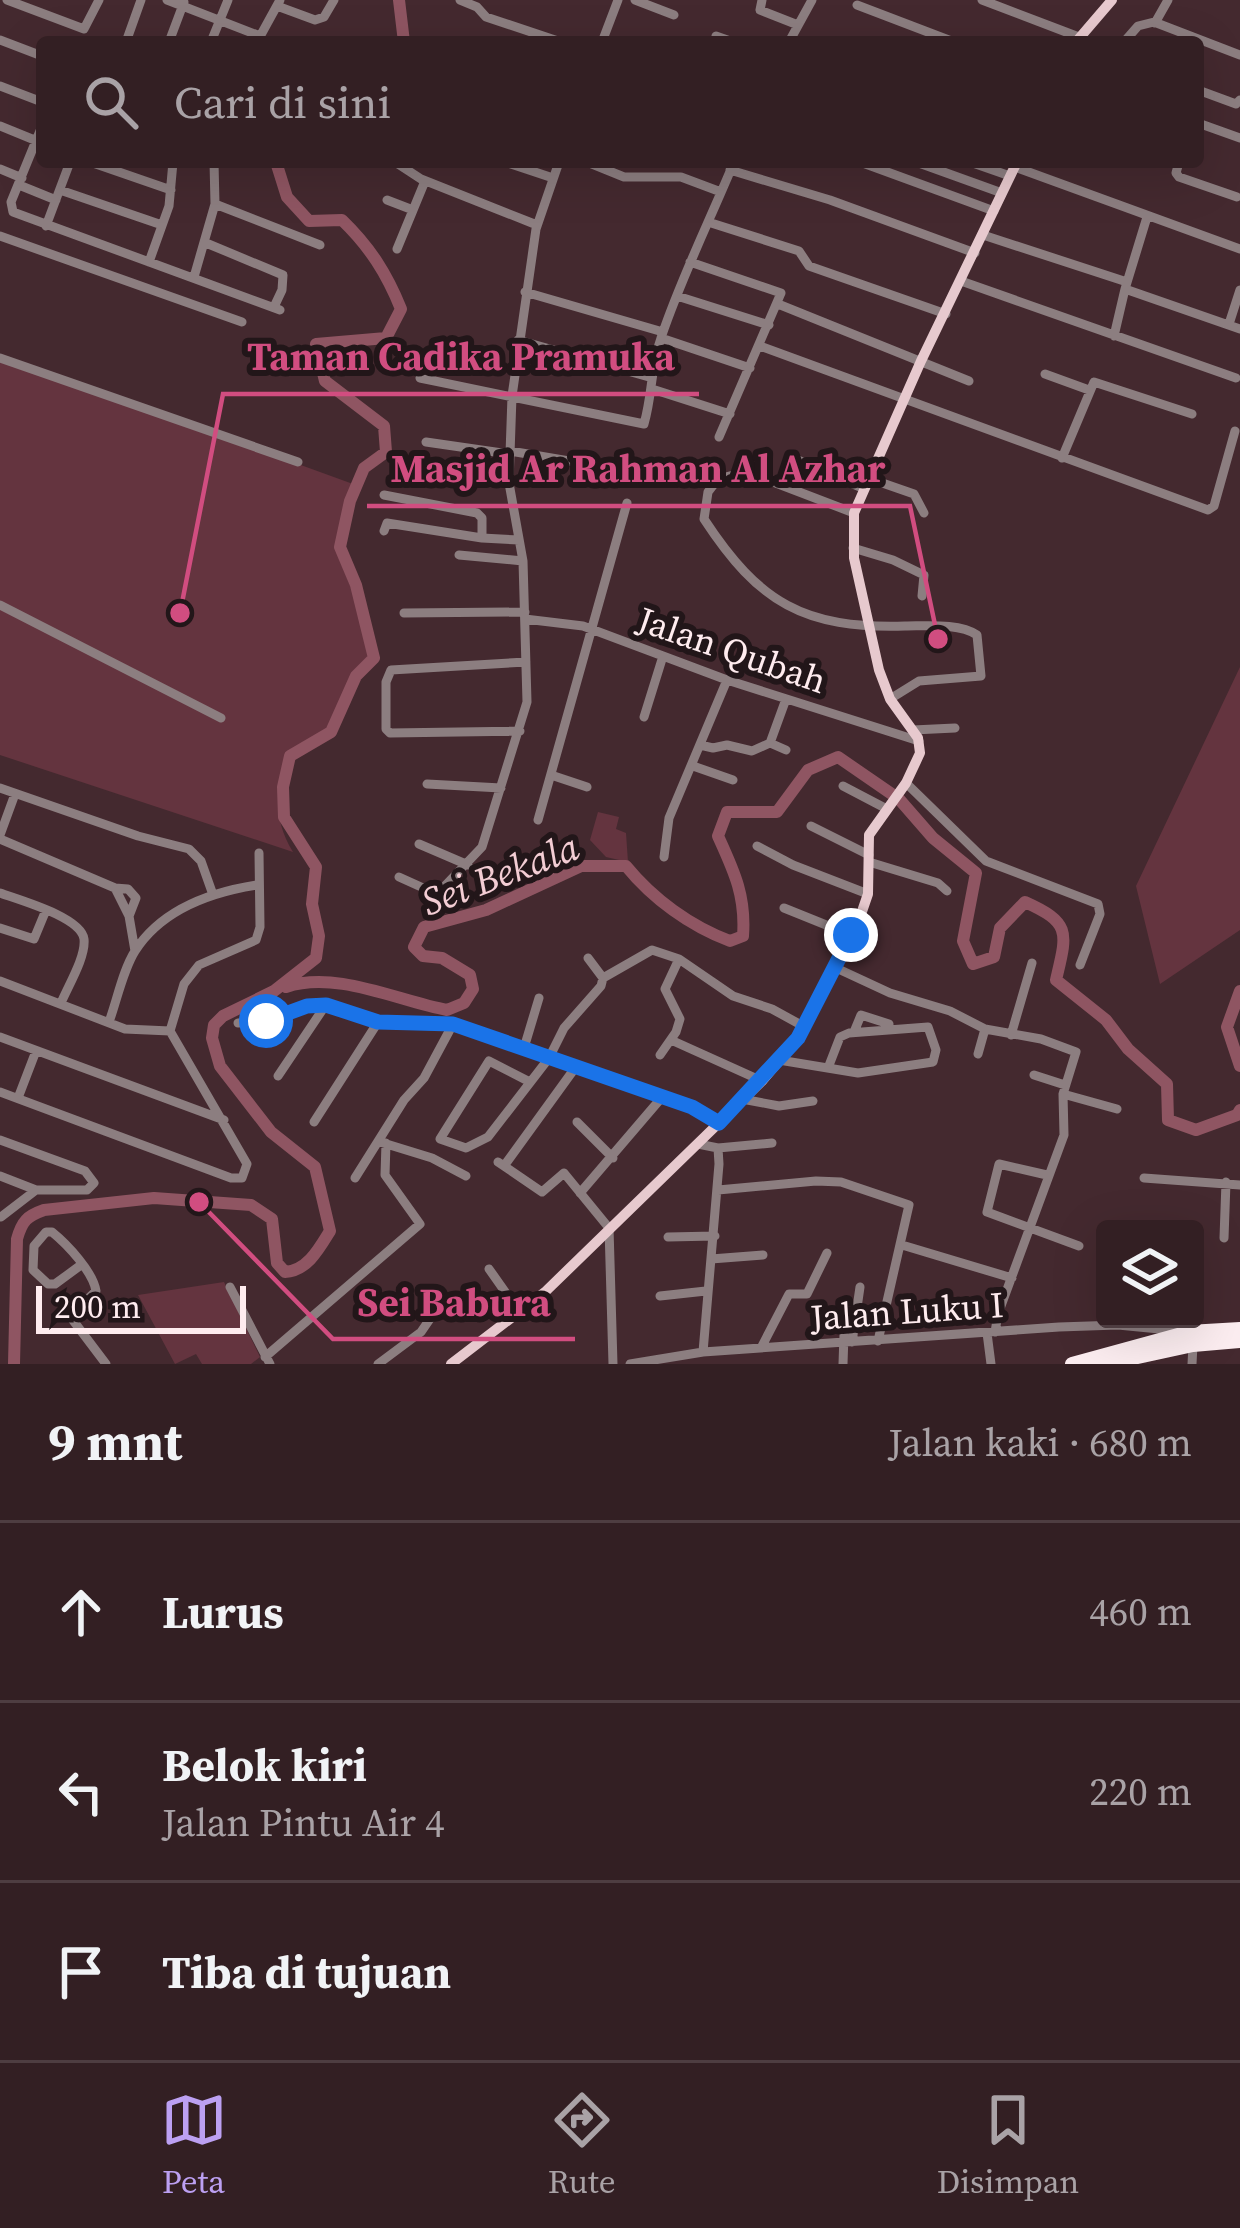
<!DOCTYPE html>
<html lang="id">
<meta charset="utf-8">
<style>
body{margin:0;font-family:"Source Serif 4",serif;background:#3e2c30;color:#f1f3f6}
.controls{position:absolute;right:36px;bottom:36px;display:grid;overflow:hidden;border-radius:12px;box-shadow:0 12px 48px #0002}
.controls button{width:108px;height:108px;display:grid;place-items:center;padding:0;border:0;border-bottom:3px solid #4e3d41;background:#331f23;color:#f1f3f6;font:60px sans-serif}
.scale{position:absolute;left:36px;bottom:30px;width:210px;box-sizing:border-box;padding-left:12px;border:6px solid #ffecef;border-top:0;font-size:33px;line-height:42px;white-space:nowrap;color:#ffecef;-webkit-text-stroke:9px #221619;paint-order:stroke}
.stop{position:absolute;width:36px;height:36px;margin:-27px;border:9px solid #1a73e8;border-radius:50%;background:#fff}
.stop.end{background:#1a73e8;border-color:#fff;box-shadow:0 3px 12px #0008}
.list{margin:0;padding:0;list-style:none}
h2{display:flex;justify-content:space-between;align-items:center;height:156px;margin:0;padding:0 48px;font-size:51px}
h2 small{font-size:39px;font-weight:400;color:#a9a2a6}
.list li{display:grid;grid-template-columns:78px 1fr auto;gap:36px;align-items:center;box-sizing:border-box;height:180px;padding:0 48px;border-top:3px solid #4e3d41}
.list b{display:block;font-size:45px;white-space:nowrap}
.list p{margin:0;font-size:39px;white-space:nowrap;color:#a9a2a6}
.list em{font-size:39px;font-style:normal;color:#a9a2a6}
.icon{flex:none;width:66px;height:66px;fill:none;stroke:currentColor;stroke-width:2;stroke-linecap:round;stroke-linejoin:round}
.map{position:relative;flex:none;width:1240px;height:1364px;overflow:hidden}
.search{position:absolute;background:#331f23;box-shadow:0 12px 48px #0002;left:36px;right:36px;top:36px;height:132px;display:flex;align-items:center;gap:30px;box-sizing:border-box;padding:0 42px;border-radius:12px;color:#a9a2a6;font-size:45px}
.sheet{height:696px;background:#331f23}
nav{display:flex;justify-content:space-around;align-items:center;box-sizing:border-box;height:168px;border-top:3px solid #4e3d41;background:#331f23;font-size:33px;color:#a9a2a6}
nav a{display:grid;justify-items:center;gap:6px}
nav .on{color:#bca0f2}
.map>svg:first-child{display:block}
</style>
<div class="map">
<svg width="1240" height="1364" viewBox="0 0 1240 1364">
<rect width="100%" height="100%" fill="#44292f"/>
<path fill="#64343f" d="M0 356 353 484 335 548 355 598 370 657 351 675 327 730 286 753C277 790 272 818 293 852L0 755Z
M1240 667V930L1160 984 1136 886Z
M598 812 619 817 616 829 626 833 628 862 606 857 590 840Z
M224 1282 260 1357 251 1364H202L196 1354 175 1364 138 1295Z"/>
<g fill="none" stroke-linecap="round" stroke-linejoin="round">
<path stroke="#8f5562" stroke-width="12" d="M399 0 404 42
M286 987C336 970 398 1001 447 1010L464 1003 473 989 470 975 442 958 423 956 414 947 424 927 486 910 581 866H626C653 899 690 926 730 941L743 936C746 896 734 871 718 836L727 812H777L808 770 838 757 899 799 933 838 976 873 963 941 973 964 994 957 1000 928 1025 902C1072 923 1067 933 1056 980L1106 1020 1128 1049 1167 1084 1168 1120 1196 1130 1237 1115 1240 1110
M1240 991 1227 1027 1240 1066
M14 1364 17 1239C22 1221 27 1216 44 1210L154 1198 251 1205 272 1219 277 1263 285 1272C307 1271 319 1249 330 1231L315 1167 271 1132 220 1066 212 1038 214 1025 223 1016 274 991 316 958 319 936 312 904 316 867 284 817 283 787 290 756 331 732 356 676 374 658 356 585 340 547 350 501 364 468 386 452 384 426 325 381 316 344 386 338 401 309C387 274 370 247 342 220L309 221 287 197 276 162"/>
<path stroke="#8c7e80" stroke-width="9" d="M7 0 84 29 99 0
M167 0 260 36
M460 0 477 7 486 17 561 42
M635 0 674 15
M762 0 760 10 798 25
M982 0 1079 37
M857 5 954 42
M277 6 315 20 324 17 334 0
M1155 23 1168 0
M716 36 733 42
M0 40 42 56
M126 42 141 0
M169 42 184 2
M211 42 228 0
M257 42 280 0
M602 42 618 0
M789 42 812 0
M1124 42 1138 26 1154 22 1240 55
M0 86 42 102
M1198 90 1236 104 1240 100
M1198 123 1240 138
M0 126 37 141
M42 126 11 202 13 212 280 310
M90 162 171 190
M395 162 421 179 537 225
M505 162 553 178
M587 162 624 177H681L721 192
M860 162 994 211
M916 162 1002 193
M970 162 1010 176
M1179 162 1176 173 1179 177 1237 197
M1015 167 1240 249
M0 169 22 178
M730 170 830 200 975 253
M19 185 56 200
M60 190 162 225
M387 200 413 210
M215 204 320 245
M1147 217 1125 289 1240 329
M708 222 799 251 809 266 946 314
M46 226 70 162
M983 235 1127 282
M0 236 242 322
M206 243 283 275 282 290 274 307
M397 249 425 181
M149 262 169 206 173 162
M690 262 781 293 719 437
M194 277 215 204 214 162
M961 281 1236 378
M525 292 663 332
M677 296 769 325
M778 304 969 381
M1229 324 1240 290
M1114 336 1125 289
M661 338 750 368
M518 340 649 377
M760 346 1208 510 1214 506 1235 431
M0 358 298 462
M1045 374 1089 390
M420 378 644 424C653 393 650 368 662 335 682 276 710 220 734 162
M652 389 730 414
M426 442 509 454
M510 451 575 462
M1062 458 1094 382 1192 414
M796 459 864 489
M760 468 718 479 708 492 704 519C759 603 804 629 905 626 927 626 960 623 977 635L981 676 919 681 890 699
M868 478 914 494 924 513
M773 482 854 513
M384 495 477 513 482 518V538L519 540
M384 531 387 523 482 538
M853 548 893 560 924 575 922 596
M459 555 523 561
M0 605 221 718
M404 613 525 612
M525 619 583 626 727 680 919 741
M644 717 663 656
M913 730 955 728
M520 731 390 733 386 729V682L391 670 526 662
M770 743 786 699
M700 745 713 748 727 745 752 751 770 743 786 750
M693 766 733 780
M551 775 587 787
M906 783 986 861 1098 904 1100 914 1080 965
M427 784 501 788
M843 786 885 808
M0 788 138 836 189 849 201 861 212 892
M538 820 627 503
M811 826 869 855
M0 835 15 794
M0 839 115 888 129 916 135 951
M419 844 468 865
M757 846 793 865 868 894
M664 857 669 818 727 680
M869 862 938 883 947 891
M399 877 430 891H440L482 847 527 702 523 561 509 483 512 396 536 229 559 162
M115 888 128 889 136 898 129 916
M0 893C19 900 81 917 84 939 86 957 68 986 61 1003
M784 908 851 935
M0 928 34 939 46 910
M679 959 733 996 772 1009 803 1026
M834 967 890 993 950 1011 985 1029 1041 1039 1076 1052 1063 1094 1064 1135 998 1314 995 1332
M603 978 652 950 679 959 665 989 680 1019 676 1032 660 1055
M0 981 125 1029 170 1031
M109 1022C117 1000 123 970 135 951 162 909 212 892 257 885
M238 1023 266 1021 307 1006 326 1005 378 1022 453 1024 692 1107 719 1123
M854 1032 861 1015 889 1024
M1011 1035 1032 963
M0 1037 224 1120
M671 1040 762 1081
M524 1048 539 998
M978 1054 985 1029
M779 1060 858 1073 933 1062 936 1050 928 1027 849 1033 840 1037 828 1068
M1034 1075 1065 1085
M278 1076 325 1006
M528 1081 489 1061 440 1139 466 1148 488 1137 549 1058 564 1028 601 986 603 978 588 958
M0 1092 231 1178H242L247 1164 170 1031 184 984 199 965 256 940 260 927 259 853
M1063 1094 1117 1109
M18 1098 36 1051
M742 1099 779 1106 813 1101
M314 1122 378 1022
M577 1122 613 1158
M0 1140 85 1171 94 1183 87 1190H36L1 1217
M380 1142 432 1158 466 1176
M698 1144 718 1148 719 1164 703 1352
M718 1148 772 1143
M498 1162 504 1166 575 1068
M504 1166 542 1192 564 1173 609 1228 613 1364
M1047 1175 999 1164 987 1212 1079 1246
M0 1176 36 1190
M355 1178 404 1100 424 1078 453 1024
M1144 1178 1240 1185
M718 1190 816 1181 841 1182 909 1205 878 1341
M580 1193 663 1096
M668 1237 715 1236
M1224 1238 1226 1182
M902 1245 1012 1278
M711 1259 763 1255
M81 1265 55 1284H48L33 1270 34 1246 46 1232H52C68 1245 93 1272 96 1291L72 1314V1319L106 1364
M489 1269 520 1313
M230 1287 270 1364
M660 1296 706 1291
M987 1333 991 1364
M852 1342 860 1287
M761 1348 789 1294H807L827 1253
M265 1357 420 1224 385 1175 386 1143
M378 1364 421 1332 434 1313
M630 1364 703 1352 1059 1327 1118 1325 1180 1331
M843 1364 845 1305
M1192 1364 1193 1345"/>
<path stroke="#e7c9ce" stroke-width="10" d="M1076 42 1112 0
M451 1364 545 1292 762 1081 798 1038 857 926 868 894 869 835 906 783 920 753 918 738 890 699 879 670 854 558V513L921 361 1017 162"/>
<path stroke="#fcedf0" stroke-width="14" d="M1072 1364 1189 1332 1240 1329
M1105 1364 1193 1345 1240 1341"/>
</g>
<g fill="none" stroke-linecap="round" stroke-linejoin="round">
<path stroke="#1a73e8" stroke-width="15" d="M266 1021 307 1006 326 1005 378 1022 453 1024 692 1107 719 1123 798 1038 851 935"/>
</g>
<g text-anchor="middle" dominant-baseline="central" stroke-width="12" stroke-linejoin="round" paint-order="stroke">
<g font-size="36" fill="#ffecef" stroke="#221619">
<text transform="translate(732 650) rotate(19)">Jalan Qubah</text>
<text transform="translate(907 1311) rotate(-4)">Jalan Luku I</text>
</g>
<g font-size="39" font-style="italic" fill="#f3cdd4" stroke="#221619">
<text transform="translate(500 874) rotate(-21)">Sei Bekala</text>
</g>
</g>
<path fill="none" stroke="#d14d80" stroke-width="4.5" d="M180 613L223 394H699M938 639L910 506H367M199 1202L333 1339H575"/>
<g fill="#d14d80" stroke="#221619" stroke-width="4.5">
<circle cx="180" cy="613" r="12"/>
<circle cx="938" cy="639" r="12"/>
<circle cx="199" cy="1202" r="12"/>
</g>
<g font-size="39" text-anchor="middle" font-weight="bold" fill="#d14d80" stroke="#221619" stroke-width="12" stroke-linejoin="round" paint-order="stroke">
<text x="461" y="370">Taman Cadika Pramuka</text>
<text x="638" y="482">Masjid Ar Rahman Al Azhar</text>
<text x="454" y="1316">Sei Babura</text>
</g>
</svg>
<div class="controls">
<button><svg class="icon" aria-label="layers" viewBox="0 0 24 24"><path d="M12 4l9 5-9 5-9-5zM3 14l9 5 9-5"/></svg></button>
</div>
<div class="scale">200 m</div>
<div class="stop" style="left:266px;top:1021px"></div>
<div class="stop end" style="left:851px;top:935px"></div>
<div class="search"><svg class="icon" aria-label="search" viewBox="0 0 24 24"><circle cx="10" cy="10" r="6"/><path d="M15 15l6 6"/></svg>Cari di sini</div>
</div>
<section class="sheet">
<h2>9 mnt<small>Jalan kaki · 680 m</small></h2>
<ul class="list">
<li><svg class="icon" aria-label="ahead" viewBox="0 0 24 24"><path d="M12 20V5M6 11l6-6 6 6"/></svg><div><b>Lurus</b></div><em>460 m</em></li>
<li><svg class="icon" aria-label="left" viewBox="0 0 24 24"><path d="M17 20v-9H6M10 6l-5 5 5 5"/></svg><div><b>Belok kiri</b><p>Jalan Pintu Air 4</p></div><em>220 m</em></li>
<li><svg class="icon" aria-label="arrive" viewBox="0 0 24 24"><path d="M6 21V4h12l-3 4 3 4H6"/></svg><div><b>Tiba di tujuan</b></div></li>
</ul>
</section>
<nav>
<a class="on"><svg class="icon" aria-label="map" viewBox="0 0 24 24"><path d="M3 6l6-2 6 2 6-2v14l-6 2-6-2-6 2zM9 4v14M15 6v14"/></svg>Peta</a>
<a><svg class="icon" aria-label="directions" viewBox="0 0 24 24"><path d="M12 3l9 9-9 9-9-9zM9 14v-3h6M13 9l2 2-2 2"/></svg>Rute</a>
<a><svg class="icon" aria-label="saved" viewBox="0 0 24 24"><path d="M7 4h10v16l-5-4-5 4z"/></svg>Disimpan</a>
</nav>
